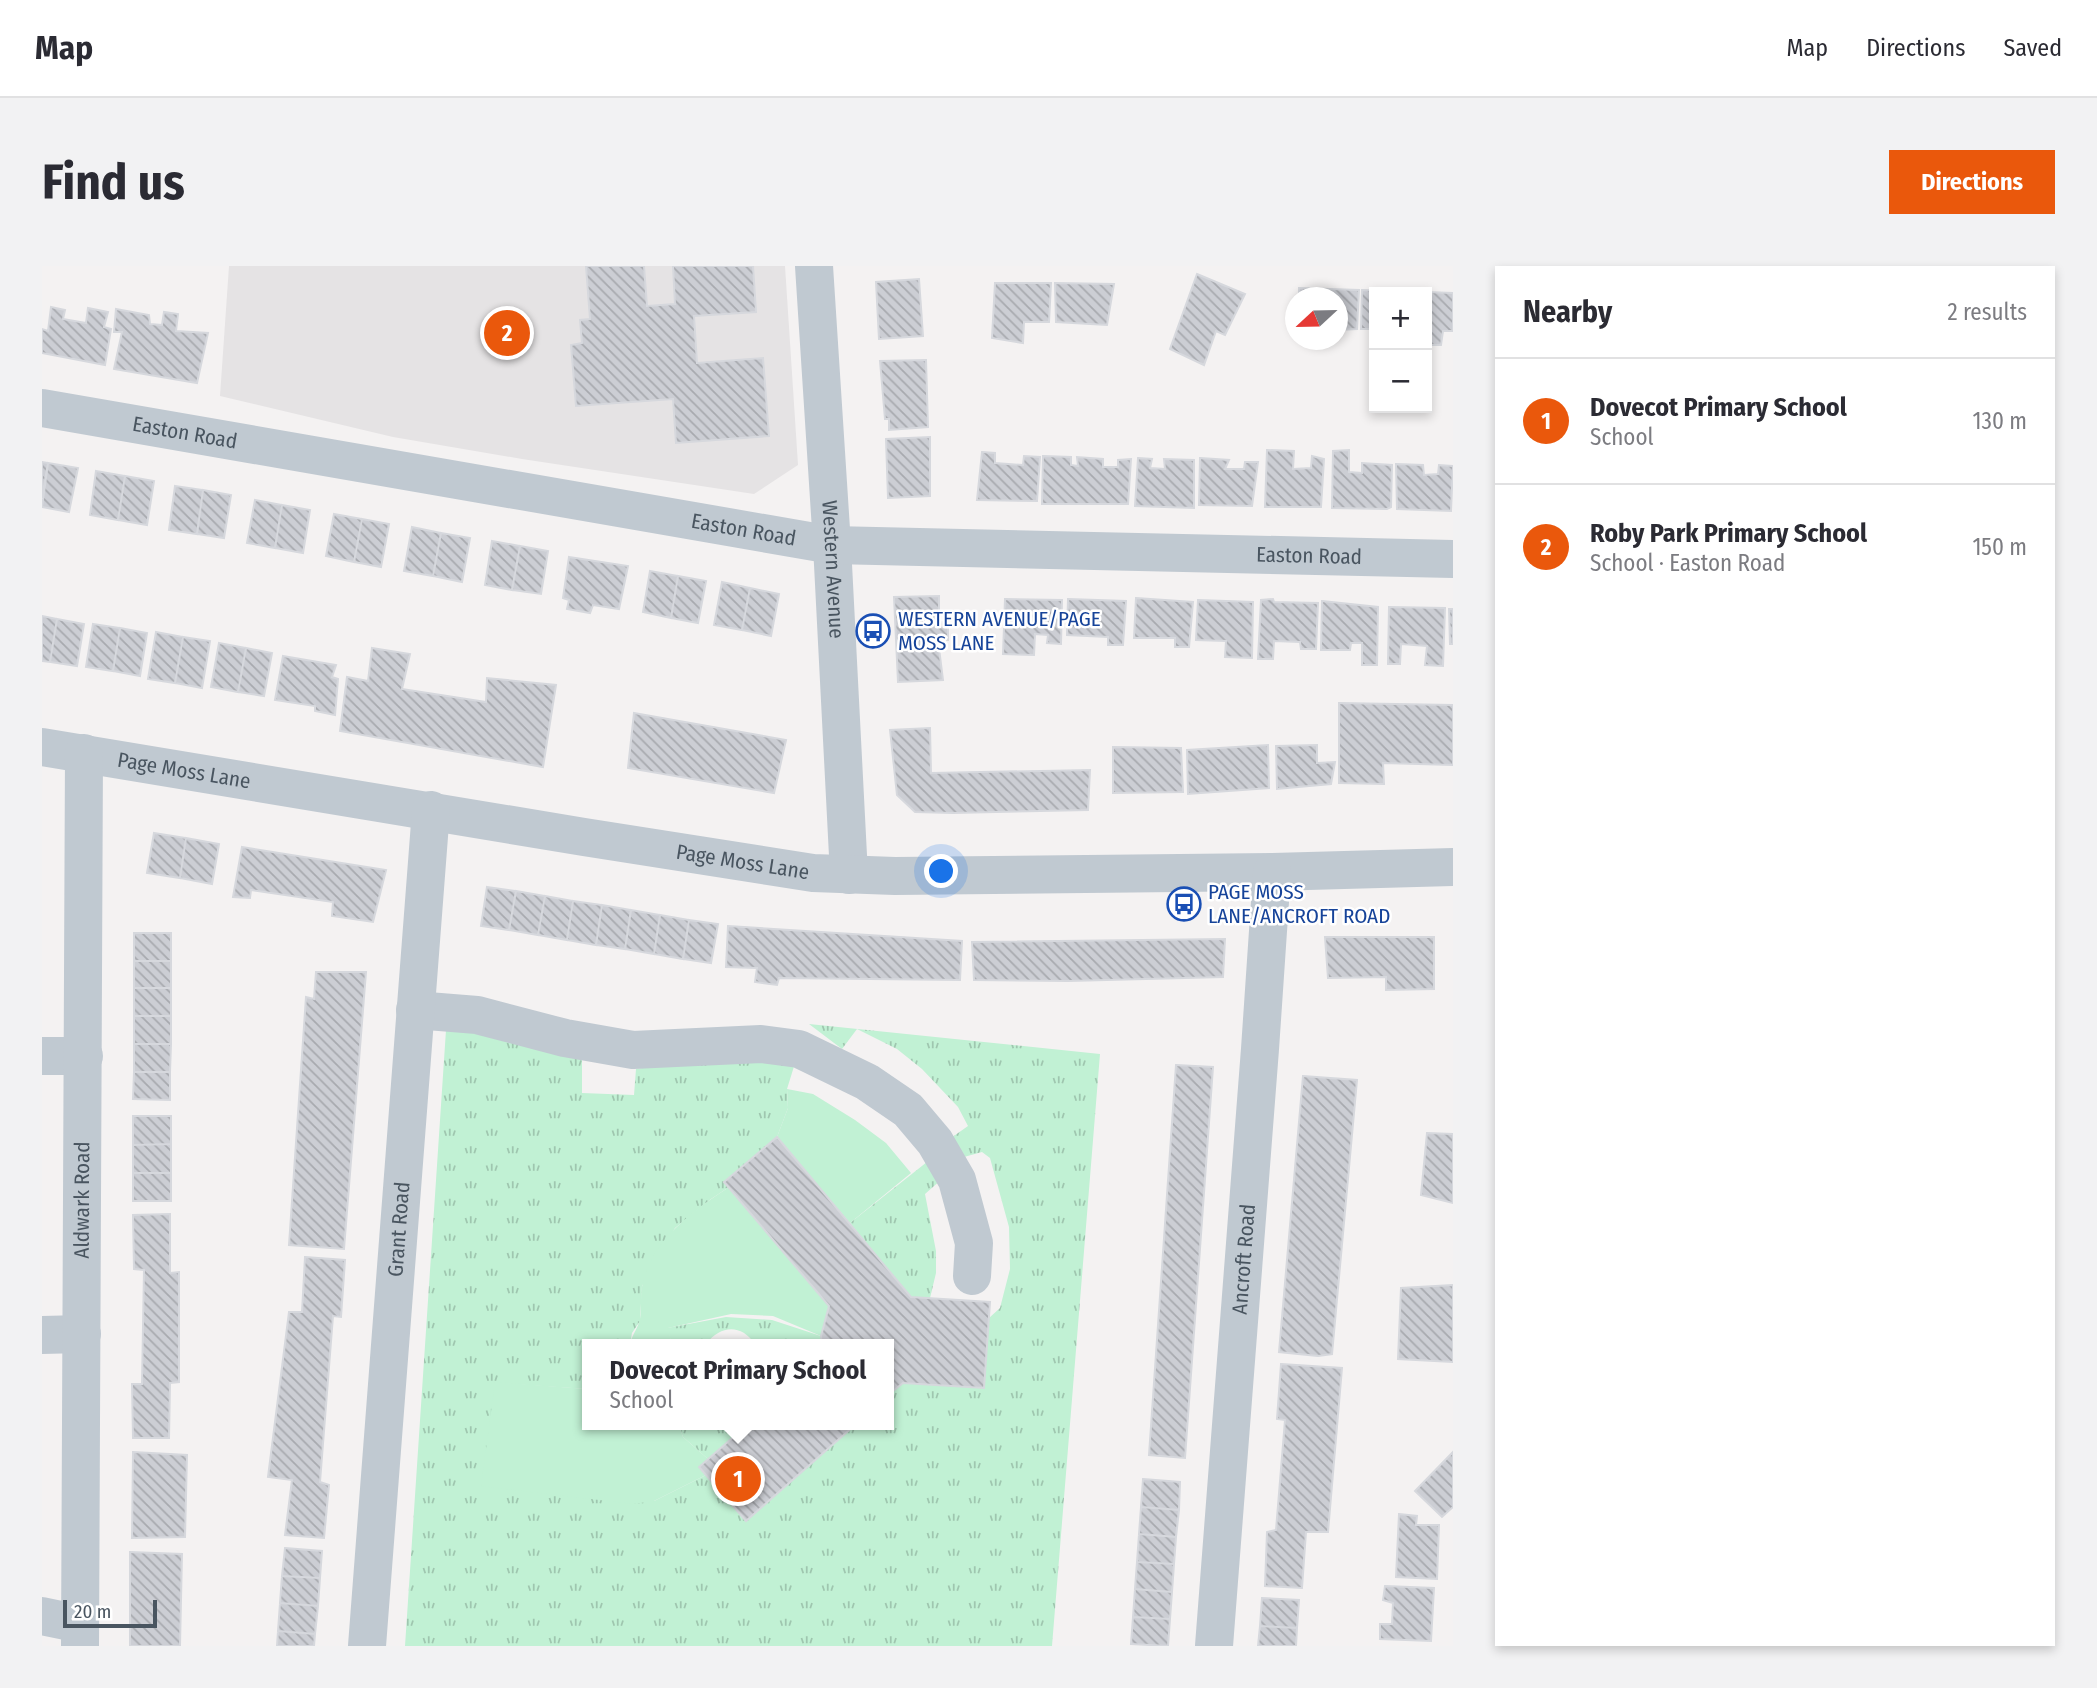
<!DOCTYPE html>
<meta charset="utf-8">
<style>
body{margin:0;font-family:"Fira Sans Condensed",sans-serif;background:#f2f2f3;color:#2b2b33}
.controls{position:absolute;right:21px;top:21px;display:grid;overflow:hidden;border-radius:0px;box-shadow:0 4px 10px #0003}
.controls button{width:63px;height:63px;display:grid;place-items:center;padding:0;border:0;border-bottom:2px solid #e1e1e2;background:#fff;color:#2b2b33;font:35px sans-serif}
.compass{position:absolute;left:1243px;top:21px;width:63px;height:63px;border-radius:50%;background:#fff;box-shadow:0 4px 10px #0003;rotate:248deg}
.scale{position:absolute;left:21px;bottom:18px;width:94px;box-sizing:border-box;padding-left:7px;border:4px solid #495560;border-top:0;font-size:19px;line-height:24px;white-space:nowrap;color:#495560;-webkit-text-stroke:5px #fff;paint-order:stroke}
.you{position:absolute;left:900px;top:606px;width:24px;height:24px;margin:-18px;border:5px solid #fff;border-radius:50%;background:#1a73e8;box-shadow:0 0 0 10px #1a73e833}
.badge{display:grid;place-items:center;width:46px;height:46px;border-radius:50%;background:#ea580c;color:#fff;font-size:23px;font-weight:700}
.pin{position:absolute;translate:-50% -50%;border:4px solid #fff;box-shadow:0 2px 7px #0006}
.popup{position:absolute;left:540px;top:1073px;width:312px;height:91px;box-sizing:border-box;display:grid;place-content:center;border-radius:0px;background:#fff;filter:drop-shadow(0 2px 5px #0005);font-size:23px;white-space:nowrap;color:#7c7c81}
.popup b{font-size:26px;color:#2b2b33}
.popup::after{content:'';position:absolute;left:50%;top:100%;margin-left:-14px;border:14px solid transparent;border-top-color:#fff}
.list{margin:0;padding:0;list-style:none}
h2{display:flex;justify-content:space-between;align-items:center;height:91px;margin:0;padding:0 28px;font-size:30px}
h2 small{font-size:23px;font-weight:400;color:#7c7c81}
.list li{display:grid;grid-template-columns:46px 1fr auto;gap:21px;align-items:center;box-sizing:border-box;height:126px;padding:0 28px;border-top:2px solid #e1e1e2}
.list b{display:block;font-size:26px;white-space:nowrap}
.list p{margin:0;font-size:23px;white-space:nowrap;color:#7c7c81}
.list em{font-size:23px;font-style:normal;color:#7c7c81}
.map{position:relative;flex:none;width:1411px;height:1380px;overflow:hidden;border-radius:0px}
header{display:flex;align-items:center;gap:42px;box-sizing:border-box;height:98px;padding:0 35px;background:#fff;border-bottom:2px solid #e1e1e2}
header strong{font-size:33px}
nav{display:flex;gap:38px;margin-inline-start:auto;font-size:24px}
.intro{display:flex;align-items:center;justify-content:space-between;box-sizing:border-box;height:168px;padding:0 42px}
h1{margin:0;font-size:49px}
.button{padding:18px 32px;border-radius:0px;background:#ea580c;color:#fff;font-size:24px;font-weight:700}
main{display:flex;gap:42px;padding:0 42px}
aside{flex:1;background:#fff;border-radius:0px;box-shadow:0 4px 10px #0003}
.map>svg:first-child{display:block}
</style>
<header>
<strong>Map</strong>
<nav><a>Map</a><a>Directions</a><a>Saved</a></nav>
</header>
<div class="intro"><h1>Find us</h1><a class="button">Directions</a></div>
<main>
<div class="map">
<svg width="1411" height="1380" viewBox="0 0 1411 1380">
<defs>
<pattern id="grass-tufts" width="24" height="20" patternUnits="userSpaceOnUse" patternTransform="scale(1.75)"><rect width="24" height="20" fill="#c1f1d4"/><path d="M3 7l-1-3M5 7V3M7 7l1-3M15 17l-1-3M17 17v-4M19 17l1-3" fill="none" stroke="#9fc6af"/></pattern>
<pattern id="building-back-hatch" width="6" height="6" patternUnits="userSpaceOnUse" patternTransform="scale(1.75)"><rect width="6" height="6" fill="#ccced4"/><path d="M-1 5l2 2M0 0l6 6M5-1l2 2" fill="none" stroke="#a8aaaf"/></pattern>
</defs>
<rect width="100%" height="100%" fill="#f4f2f2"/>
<path fill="#e5e3e4" d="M187 0H743L756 199 712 228 480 193 351 171 178 130Z"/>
<path fill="url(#grass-tufts)" d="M767 758 1058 788 1010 1380H363L404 764 446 765 540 787V827L592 829 594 803 677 789 754 794 745 823 746 842 735 871 683 915 687 921 669 933 633 962 600 1020 598 1055 590 1067 588 1078H546L545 1123 453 1117 612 1235 664 1209 704 1255 813 1159H846L847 1129 861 1117 942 1122 947 1052 958 1042 968 1003 967 961 948 892 940 886 922 891 909 872 926 860 916 841 880 803 855 783 815 763 800 783Z
M890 892 900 913 883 928 894 985V1007L888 1032 869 1031 808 957Z
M684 1051 730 1054 779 1070 780 1078H713C699 1058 679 1059 664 1078H630L625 1062Z
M637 1159H705L666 1193 641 1171Z"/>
<path fill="#c1f1d4" d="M745 823 771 828 813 854 844 877 869 907 808 957 735 871 746 842Z
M687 921 787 1040 779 1070 731 1050 689 1048 626 1062 630 1078H588C590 1069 596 1062 598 1053 600 1043 598 1031 600 1021 607 976 652 944 687 921Z
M453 1116 545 1123 546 1159H637L641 1171 666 1193 657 1201 664 1209 612 1235 591 1238 439 1220Z"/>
<path fill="url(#building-back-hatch)" stroke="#d6d8dd" stroke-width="2" d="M544 0H602L605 40 633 38 631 0H711L714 46 652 50 655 97 721 92 727 170 634 177 631 133 534 140 529 79 540 77 538 54 548 53Z
M1155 8 1203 28 1183 69 1174 65 1162 99 1128 83Z
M877 13 881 70 837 73 834 16Z
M953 17H1009L1007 56H982L981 77 950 72Z
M1013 17 1072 18 1065 59 1014 56Z
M1257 22 1317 24 1315 63 1296 64V32H1257Z
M1320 24 1378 26H1332V63H1319Z
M1385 26 1411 27V65H1401L1399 79H1385Z
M9 41 23 44 21 53 44 57 46 42 66 46 62 61 69 63 63 99 0 87V63L6 65Z
M74 43 107 49 108 58 120 59 122 46 136 48 134 65 166 67 155 117 72 103 80 66H72Z
M884 94 886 161 847 164V153H843L838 95Z
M888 171V230L846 232 844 173Z
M1225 184 1252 185 1251 203 1269 202 1270 190 1282 193 1279 241H1223Z
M1307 184V206L1320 207V197L1350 199 1349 241 1345 243 1290 242 1291 185Z
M940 186 953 187V197L981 199 982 190 998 191 995 235 935 234Z
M1001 190 1029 191V199L1036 200 1035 191 1061 193V201H1076V194L1089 193 1086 238H1000Z
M1096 192 1110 193 1108 202 1123 203 1122 193 1152 194V242L1093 240Z
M1158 192 1187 194 1183 203H1202L1203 196H1216L1210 240 1157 239Z
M0 196 6 197 0 232Z
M6 197 36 202 27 246 0 241Z
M1354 198 1381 199 1382 209 1396 208 1397 199 1411 200 1409 245 1355 243Z
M54 205 83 210 76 254 48 249Z
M83 210 112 215 105 259 76 254Z
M133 220 161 224 155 268 127 264Z
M161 224 189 229 182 272 155 268Z
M213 234 240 239 233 282 205 277Z
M240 239 268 244 261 287 233 282Z
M292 248 320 253 312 296 284 290Z
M320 253 347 258 339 301 312 296Z
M370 261 399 267 391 310 362 305Z
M399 267 428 272 420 316 391 310Z
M450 275 478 280 470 324 443 319Z
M478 280 506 285 499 328 470 324Z
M527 291 586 300 577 343 551 339 548 347 525 343 527 334 521 332Z
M608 305 636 310 629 352 601 346Z
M636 310 664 315 656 357 629 352Z
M680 316 708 322 700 364 672 359Z
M708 322 737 328 729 370 700 364Z
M897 330V357L906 355V374H896L901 414 856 416 852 331Z
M1094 332 1151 336 1147 381H1133V372H1092Z
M963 333 1020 334 1019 378 1005 377 1006 369 993 368 992 389 961 388Z
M1026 333 1084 335 1081 379H1066V371L1025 369Z
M1231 333 1232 336 1276 337 1274 383H1259L1258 376 1232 375 1231 393H1216L1219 334Z
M1156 334 1211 336 1210 392 1183 391 1184 375 1154 374Z
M1280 335 1336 341 1335 399H1320V377H1309L1308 384H1279Z
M1347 341 1403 342 1401 400 1383 399 1385 380 1359 378 1358 398H1346Z
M1407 343H1411V378H1408Z
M0 350 15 353 8 396 0 395Z
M15 353 42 358 35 400 8 396Z
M51 358 78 362 71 405 44 401Z
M78 362 105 367 98 410 71 405Z
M114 366 141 371 133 417 106 413Z
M141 371 168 375 160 422 133 417Z
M177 377 204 382 196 426 169 421Z
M204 382 230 387 222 430 196 426Z
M330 382 368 388 360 423 444 436 445 412 514 419 501 501 298 465 305 411 326 415Z
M241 390 294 399 290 411 296 413 293 449 273 445V440L233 434Z
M1297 437 1411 439V499L1341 497 1342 518 1297 517Z
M592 447 744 474 732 527 586 502Z
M888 462 889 507 1048 504 1046 544 911 547 873 546 855 529 848 464Z
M1226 479 1227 522 1146 528 1145 484Z
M1275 479V497L1293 496 1289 518 1235 523 1234 480Z
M1071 481 1139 482 1141 526 1071 527Z
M112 567 144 572 138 612 105 607Z
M144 572 177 578 170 618 138 612Z
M200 581 344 604 331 656 290 650 291 636 209 624 208 632 191 631Z
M445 621 474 625 467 664 439 660Z
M474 625 503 630 496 669 467 664Z
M503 630 531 635 525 674 496 669Z
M531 635 560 639 554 679 525 674Z
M560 639 589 644 583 683 554 679Z
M589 644 618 649 612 688 583 683Z
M618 649 647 654 641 693 612 688Z
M647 654 676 658 669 697 641 693Z
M686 660 920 675 918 714 737 712 735 719 713 716 715 702 684 701Z
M92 667H129V695H92Z
M1283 671H1392V723L1344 724V711L1286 712Z
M1183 673 1181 711 1026 715 932 714 930 676Z
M92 695H129V722H92Z
M274 706H324L302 983 247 979 264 731 272 733Z
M92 722H129V750H92Z
M92 750H129V778H92Z
M92 778H129L128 806H92Z
M1134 799 1171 801 1143 1192 1107 1189Z
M92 806H128V834L91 833Z
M1261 810 1315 814 1290 1088 1276 1090 1237 1086Z
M91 850H129V878L91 879Z
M1385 867 1411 868V937L1379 929Z
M735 871 869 1031 948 1036 942 1122 861 1117 846 1129V1078H780L779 1070 787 1040 682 916Z
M129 878V907H91V879Z
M91 907H129V935H91Z
M128 948V1007L137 1006V1116L128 1117 127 1172H91L90 1118H100L102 1004 92 1003 91 949Z
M263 991 303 994 299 1051 291 1050 278 1216 287 1219 282 1272 243 1269 250 1214 226 1211 247 1046H260Z
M1411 1019V1096L1356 1093 1359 1022Z
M1239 1098 1300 1102 1286 1266H1264L1260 1322 1223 1320 1225 1266 1234 1264 1243 1154 1235 1153Z
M705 1159H813L704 1255 657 1201Z
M91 1186 145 1189 143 1271 90 1272Z
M1411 1186V1241L1400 1251 1373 1225Z
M1101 1213 1138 1216 1137 1244 1099 1241Z
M1099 1241 1137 1244 1134 1271 1097 1268Z
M1357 1248 1375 1250 1374 1259H1397L1395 1313 1354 1311Z
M1097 1268 1134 1271 1132 1298 1095 1296Z
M243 1282 280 1285 278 1312 240 1310Z
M88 1286 140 1288 138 1380H88Z
M1095 1296 1132 1298 1130 1326 1093 1323Z
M240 1310 278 1312 276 1340 238 1337Z
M1343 1320 1392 1322 1389 1375 1338 1373V1358H1350L1351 1337 1341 1334Z
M1093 1323 1130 1326 1128 1353 1091 1351Z
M1220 1332 1257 1334 1255 1362 1218 1360Z
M238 1337 276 1340 273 1368 236 1365Z
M1091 1351 1128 1353 1126 1380 1089 1378Z
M1218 1360 1255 1362 1254 1380H1216Z
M236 1365 273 1368 272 1380H235Z"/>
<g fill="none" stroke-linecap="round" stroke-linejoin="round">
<g stroke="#c0c9d1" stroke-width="38">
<path id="s1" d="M772 0 790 279 807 609"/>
<path id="s2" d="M0 142 790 279 1411 293"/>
<path id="s3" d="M0 481 542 571 771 607 853 610 1230 606 1411 601"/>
<path d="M373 744 435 749 523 772 591 784 719 778 757 783 825 816 866 844 893 876 915 914 932 977 930 1010"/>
<path d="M0 790H42"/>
<path d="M0 1069 40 1068"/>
<path d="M0 1350 38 1358"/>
<path id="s4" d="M38 1380 42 487"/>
<path id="s5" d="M325 1380 389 544"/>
<path id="s6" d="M1172 1380 1218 783 1230 606"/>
</g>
</g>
<defs>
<symbol id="bus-ring" viewBox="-11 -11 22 22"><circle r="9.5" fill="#fff" stroke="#1a4fb4" stroke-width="1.5"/><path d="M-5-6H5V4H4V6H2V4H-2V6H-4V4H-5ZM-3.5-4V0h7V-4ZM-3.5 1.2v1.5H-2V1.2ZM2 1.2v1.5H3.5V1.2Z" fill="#1a4fb4"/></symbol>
</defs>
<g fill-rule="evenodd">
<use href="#bus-ring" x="812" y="346" width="38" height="38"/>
<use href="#bus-ring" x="1123" y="619" width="38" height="38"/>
</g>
<g text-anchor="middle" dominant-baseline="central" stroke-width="5" stroke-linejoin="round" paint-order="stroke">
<g font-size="21" fill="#495560" stroke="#fff">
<text stroke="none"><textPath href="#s2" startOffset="145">Easton Road</textPath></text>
<text stroke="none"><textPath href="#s2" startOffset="712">Easton Road</textPath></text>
<text stroke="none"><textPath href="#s2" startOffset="1279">Easton Road</textPath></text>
<text stroke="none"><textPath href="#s1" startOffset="304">Western Avenue</textPath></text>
<text stroke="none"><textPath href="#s3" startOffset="144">Page Moss Lane</textPath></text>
<text stroke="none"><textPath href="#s3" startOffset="710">Page Moss Lane</textPath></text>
<text stroke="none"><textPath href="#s4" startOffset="446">Aldwark Road</textPath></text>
<text stroke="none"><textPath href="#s5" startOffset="418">Grant Road</textPath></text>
<text stroke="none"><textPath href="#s6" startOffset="388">Ancroft Road</textPath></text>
</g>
<g font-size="21" fill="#164399" stroke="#fff" text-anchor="start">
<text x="856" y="353">WESTERN AVENUE/PAGE<tspan x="856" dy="24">MOSS LANE</tspan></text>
<text x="1166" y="626">PAGE MOSS<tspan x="1166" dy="24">LANE/ANCROFT ROAD</tspan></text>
</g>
</g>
</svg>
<div class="controls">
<button>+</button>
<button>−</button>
</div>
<svg class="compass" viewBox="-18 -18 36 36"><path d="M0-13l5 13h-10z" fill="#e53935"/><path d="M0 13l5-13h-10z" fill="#7c7c81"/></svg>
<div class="scale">20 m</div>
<div class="you"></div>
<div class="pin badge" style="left:696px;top:1213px">1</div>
<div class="popup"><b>Dovecot Primary School</b>School</div>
<div class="pin badge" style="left:465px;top:67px">2</div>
</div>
<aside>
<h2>Nearby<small>2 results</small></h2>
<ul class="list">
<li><span class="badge">1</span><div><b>Dovecot Primary School</b><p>School</p></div><em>130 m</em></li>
<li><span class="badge">2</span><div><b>Roby Park Primary School</b><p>School · Easton Road</p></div><em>150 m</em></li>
</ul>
</aside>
</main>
